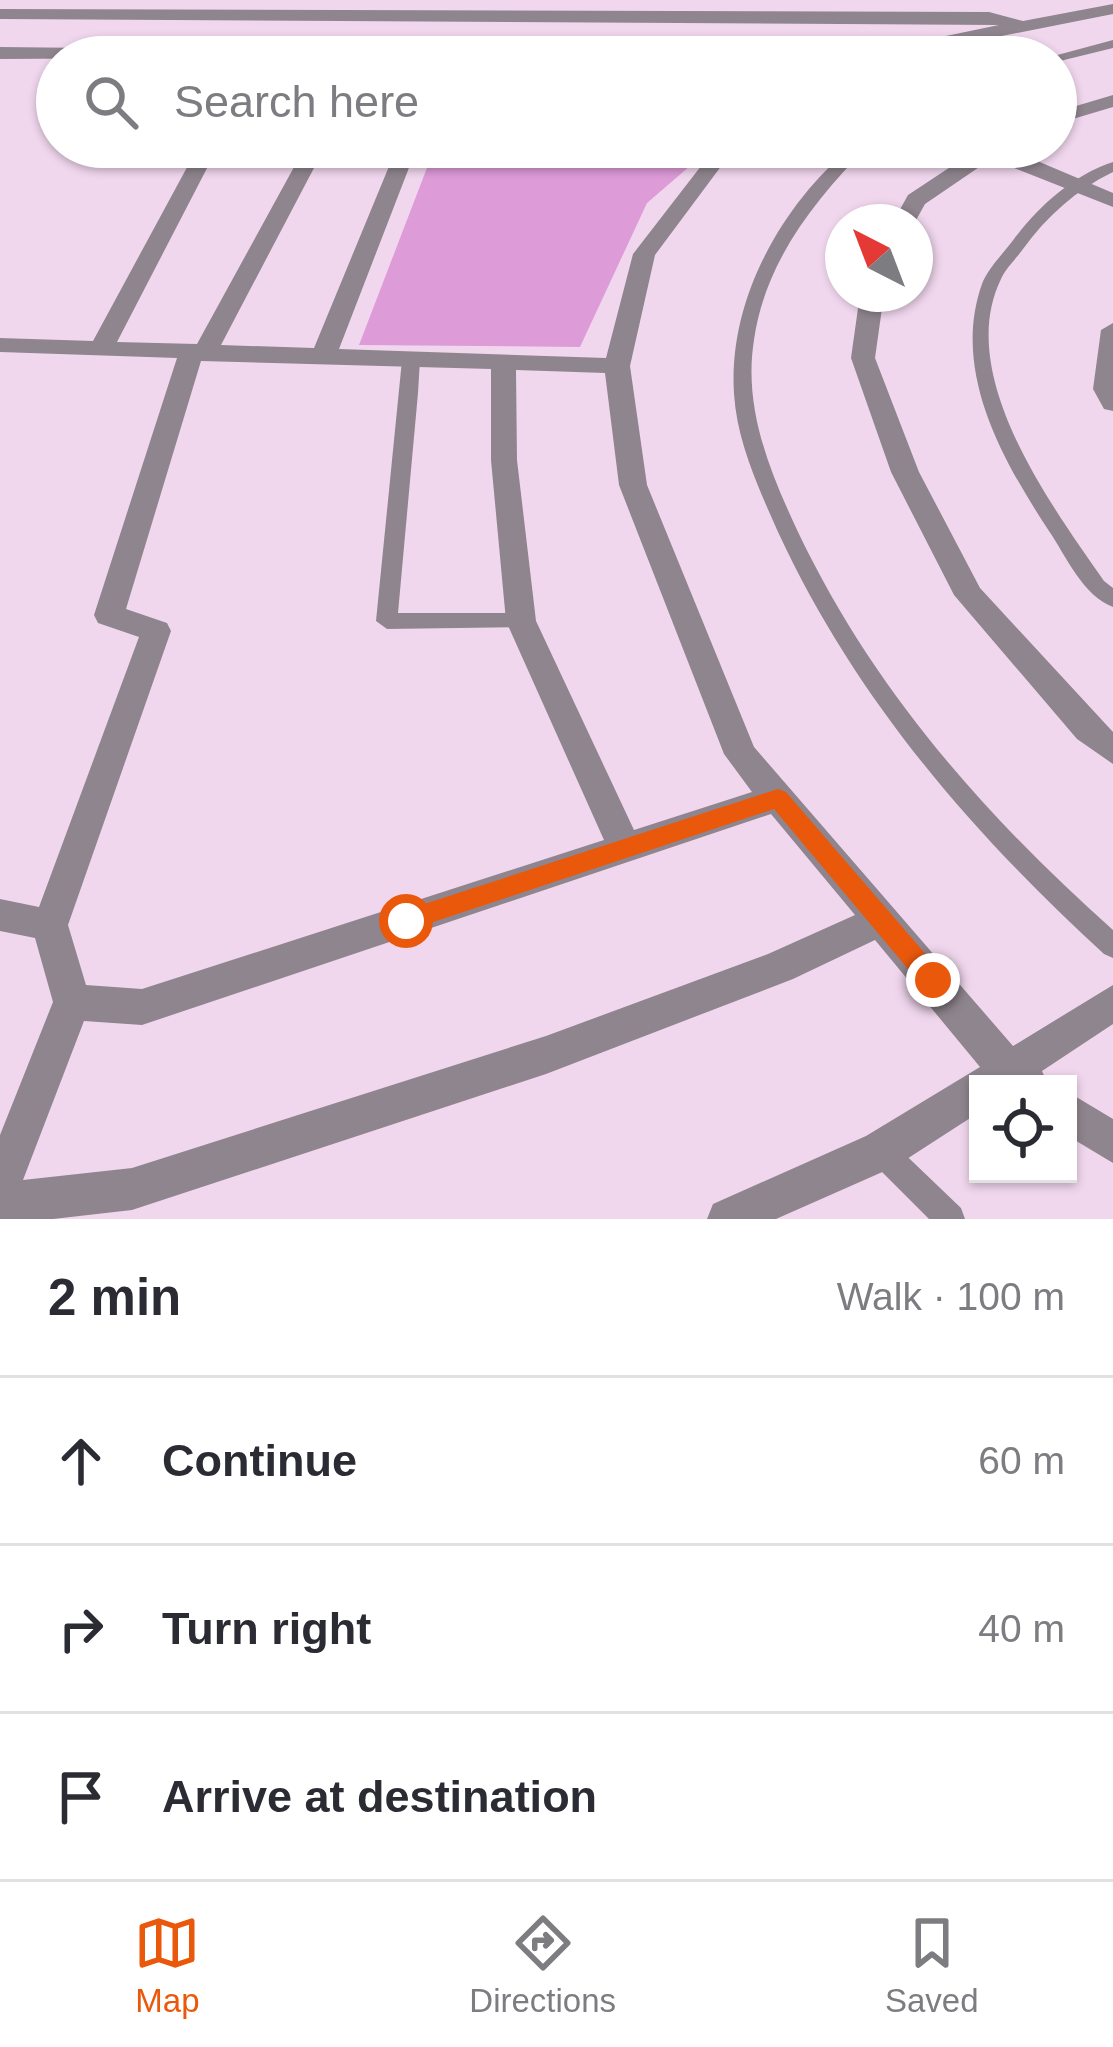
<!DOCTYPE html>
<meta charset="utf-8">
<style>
body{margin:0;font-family:Arial,sans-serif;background:#f7f7f7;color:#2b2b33}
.controls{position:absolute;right:36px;bottom:36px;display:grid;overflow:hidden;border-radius:0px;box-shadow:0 3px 9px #0004}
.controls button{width:108px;height:108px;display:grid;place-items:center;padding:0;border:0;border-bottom:3px solid #e1e1e2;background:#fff;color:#2b2b33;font:60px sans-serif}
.compass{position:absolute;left:825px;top:204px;width:108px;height:108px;border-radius:50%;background:#fff;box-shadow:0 3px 9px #0004;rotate:318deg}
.stop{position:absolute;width:36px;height:36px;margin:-27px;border:9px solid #ea580c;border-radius:50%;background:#fff}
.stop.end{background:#ea580c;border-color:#fff;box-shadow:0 3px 12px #0008}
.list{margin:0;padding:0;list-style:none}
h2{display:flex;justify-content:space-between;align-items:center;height:156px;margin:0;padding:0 48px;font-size:51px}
h2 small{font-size:39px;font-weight:400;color:#7c7c81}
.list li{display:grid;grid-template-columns:78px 1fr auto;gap:36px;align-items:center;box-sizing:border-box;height:168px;padding:0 48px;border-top:3px solid #e1e1e2}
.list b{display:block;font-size:45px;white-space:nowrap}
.list em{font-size:39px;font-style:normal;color:#7c7c81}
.icon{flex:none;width:66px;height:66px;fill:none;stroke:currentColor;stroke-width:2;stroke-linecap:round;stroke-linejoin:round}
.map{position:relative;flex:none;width:1113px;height:1219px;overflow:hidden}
.search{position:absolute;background:#fff;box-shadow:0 3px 9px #0004;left:36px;right:36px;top:36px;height:132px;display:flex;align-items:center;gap:30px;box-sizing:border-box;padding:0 42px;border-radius:66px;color:#7c7c81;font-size:45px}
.sheet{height:660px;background:#fff}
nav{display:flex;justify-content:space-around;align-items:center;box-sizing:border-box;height:168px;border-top:3px solid #e1e1e2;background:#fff;font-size:33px;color:#7c7c81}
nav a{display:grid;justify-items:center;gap:6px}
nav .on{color:#ea580c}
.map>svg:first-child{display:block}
</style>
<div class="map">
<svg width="1113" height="1219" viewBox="0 0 1113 1219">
<rect width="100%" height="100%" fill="#f1d7ee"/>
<path fill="#dd9bd8" d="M435 147H712L647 203 580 347 359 345Z"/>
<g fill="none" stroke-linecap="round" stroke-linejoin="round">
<path fill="#8f858e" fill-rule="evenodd" d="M1113 40V48L1056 62V57H1050Z
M851 147H867C814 201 765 262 754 340 743 408 770 472 798 532 873 689 984 815 1113 930V958L1104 954C970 831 855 698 778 532 759 489 737 442 734 394 728 300 781 206 851 147Z
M1113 162V172C1076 190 1047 216 1023 249 1016 259 1006 268 1001 279 954 375 1052 506 1104 581L1113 588V607C1083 596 1066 556 1049 531 1003 461 951 371 982 284 988 268 1003 254 1014 239 1039 206 1073 175 1113 162Z
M411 355 420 360 418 393 398 613H521L528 615 532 621 528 627 387 629 376 621 402 360Z
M881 1137 891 1141 961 1208 965 1219H929L871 1161 867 1151 871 1141Z"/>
<path fill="#8f858e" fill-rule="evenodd" d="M1113 4V14L951 46 920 57H894L941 37 999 25 0 19V9L989 12 1023 21Z
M0 47 363 51 372 57 0 59Z
M1113 95V107L1056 124V112Z
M198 147H218L117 342 197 344 305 147H325L221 345 314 348 397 147H417L339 349 606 358 633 254 708 157 721 147H745L722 165 655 255 630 366 647 485 754 747 1013 1046 1113 985V1024L1042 1071 1048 1084H978V1113L896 1166 776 1219H707L713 1204 866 1136 980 1067 875 940 793 979 546 1074 132 1210 53 1219H0V1135L53 1002 35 938 0 931V899L39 907 139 637 98 623 94 615 177 358 0 352V338L93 341ZM201 361 491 369V460L506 621 604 840 142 989 86 985 68 925 171 631 167 623 126 609ZM516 370 605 373 619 485 724 754 752 792 634 830 536 621 517 460ZM771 814 855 915 768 954 546 1036 132 1168 23 1180 84 1021 142 1025Z
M970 147H1004L1113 193V207L991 159 925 204 915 222H893L908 195 973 152Z
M860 294H884L875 358 919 472 980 588 1113 732V764L1077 739 954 595 891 472 851 358Z
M1113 323V411L1104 409 1093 389 1101 330Z
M1068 1092 1113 1119V1163L1068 1136Z"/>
</g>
<path fill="#ea580c" d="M778 789 786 792 941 972V988H924L774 809 406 931 394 921 406 910Z"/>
</svg>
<div class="controls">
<button><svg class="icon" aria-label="locate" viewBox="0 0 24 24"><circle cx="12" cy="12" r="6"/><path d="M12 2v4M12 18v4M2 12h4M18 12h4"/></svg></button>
</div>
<svg class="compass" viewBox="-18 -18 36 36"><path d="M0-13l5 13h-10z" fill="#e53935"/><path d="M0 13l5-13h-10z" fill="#7c7c81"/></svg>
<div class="stop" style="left:406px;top:921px"></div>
<div class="stop end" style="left:933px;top:980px"></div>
<div class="search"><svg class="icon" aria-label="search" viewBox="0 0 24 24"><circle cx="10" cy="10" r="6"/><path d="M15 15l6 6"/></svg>Search here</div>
</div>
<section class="sheet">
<h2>2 min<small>Walk · 100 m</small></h2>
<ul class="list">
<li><svg class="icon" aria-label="ahead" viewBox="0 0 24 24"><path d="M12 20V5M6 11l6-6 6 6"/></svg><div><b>Continue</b></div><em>60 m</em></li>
<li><svg class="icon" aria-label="right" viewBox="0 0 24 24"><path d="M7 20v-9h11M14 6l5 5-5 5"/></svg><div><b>Turn right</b></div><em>40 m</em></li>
<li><svg class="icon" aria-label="arrive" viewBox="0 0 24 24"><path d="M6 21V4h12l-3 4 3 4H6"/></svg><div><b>Arrive at destination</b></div></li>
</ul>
</section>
<nav>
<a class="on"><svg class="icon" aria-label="map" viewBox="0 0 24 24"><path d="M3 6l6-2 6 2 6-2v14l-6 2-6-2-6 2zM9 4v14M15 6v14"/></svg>Map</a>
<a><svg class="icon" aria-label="directions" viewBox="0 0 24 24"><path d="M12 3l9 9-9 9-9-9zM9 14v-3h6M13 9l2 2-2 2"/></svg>Directions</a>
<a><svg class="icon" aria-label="saved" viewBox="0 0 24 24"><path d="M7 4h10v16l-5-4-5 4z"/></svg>Saved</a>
</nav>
